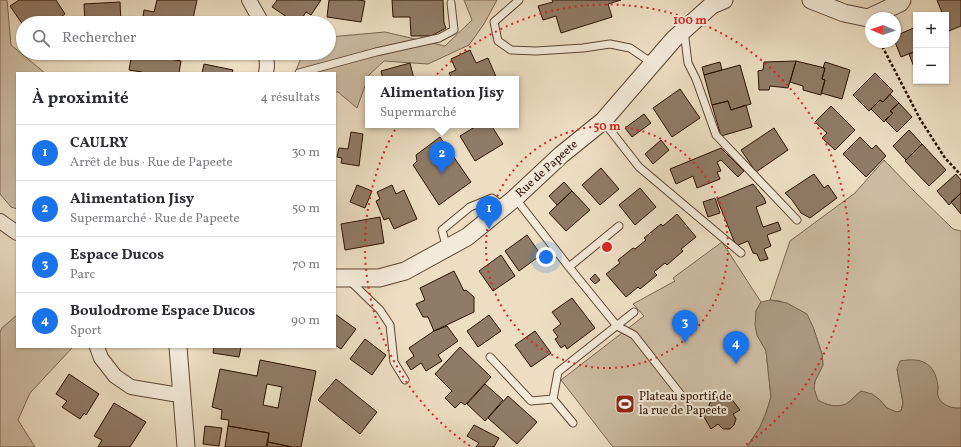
<!DOCTYPE html>
<html lang="fr">
<meta charset="utf-8">
<style>
body{margin:0;font-family:Vollkorn,serif;background:#f7f7f7;color:#2b2b33}
.controls{position:absolute;right:12px;top:12px;display:grid;overflow:hidden;border-radius:0px;box-shadow:0 1px 3px #0004}
.controls button{width:36px;height:36px;display:grid;place-items:center;padding:0;border:0;border-bottom:1px solid #e1e1e2;background:#fff;color:#2b2b33;font:20px sans-serif}
.compass{position:absolute;left:865px;top:12px;width:36px;height:36px;border-radius:50%;background:#fff;box-shadow:0 1px 3px #0004;rotate:272deg}
.you{position:absolute;left:546px;top:257px;width:14px;height:14px;margin:-10px;border:3px solid #fff;border-radius:50%;background:#1a73e8;box-shadow:0 0 0 6px #1a73e833}
.badge{display:grid;place-items:center;width:26px;height:26px;border-radius:50%;background:#1a73e8;color:#fff;font-size:13px;font-weight:700}
.pin{position:absolute;translate:-50% -33px;filter:drop-shadow(0 1px 2px #0008)}
.pin::after{content:'';position:absolute;top:21px;width:14px;height:12px;background:inherit;clip-path:polygon(0 0,100% 0,50% 100%)}
.popup{position:absolute;left:365px;top:76px;width:154px;height:52px;box-sizing:border-box;display:grid;place-content:center;border-radius:0px;background:#fff;filter:drop-shadow(0 1px 3px #0005);font-size:13px;white-space:nowrap;color:#7c7c81}
.popup b{font-size:15px;color:#2b2b33}
.popup::after{content:'';position:absolute;left:50%;top:100%;margin-left:-8px;border:8px solid transparent;border-top-color:#fff}
.list{margin:0;padding:0;list-style:none}
h2{display:flex;justify-content:space-between;align-items:center;height:52px;margin:0;padding:0 16px;font-size:17px}
h2 small{font-size:13px;font-weight:400;color:#7c7c81}
.list li{display:grid;grid-template-columns:26px 1fr auto;gap:12px;align-items:center;box-sizing:border-box;height:56px;padding:0 16px;border-top:1px solid #e1e1e2}
.list b{display:block;font-size:15px;white-space:nowrap}
.list p{margin:0;font-size:13px;white-space:nowrap;color:#7c7c81}
.list em{font-size:13px;font-style:normal;color:#7c7c81}
.icon{flex:none;width:22px;height:22px;fill:none;stroke:currentColor;stroke-width:2;stroke-linecap:round;stroke-linejoin:round}
.map{position:relative;flex:none;width:961px;height:447px;overflow:hidden}
.search{position:absolute;background:#fff;box-shadow:0 1px 3px #0004;left:16px;top:16px;width:320px;height:44px;display:flex;align-items:center;gap:10px;box-sizing:border-box;padding:0 14px;border-radius:22px;color:#7c7c81;font-size:15px}
.panel{position:absolute;background:#fff;box-shadow:0 1px 3px #0004;left:16px;top:72px;width:320px;height:276px;border-radius:0px}
.map>svg:first-child{display:block}
</style>
<div class="map">
<svg width="961" height="447" viewBox="0 0 961 447">
<rect width="100%" height="100%" fill="#eddec3"/>
<filter id="stains"><feTurbulence type="fractalNoise" baseFrequency=".005" numOctaves="4"/><feColorMatrix values="0 0 0 0 .2 0 0 0 0 .09 0 0 0 0 .02 0 0 0 .5 -.17"/></filter>
<radialGradient id="worn" r=".72"><stop offset=".6" stop-color="#630" stop-opacity="0"/><stop offset="1" stop-color="#630" stop-opacity=".3"/></radialGradient>
<path fill="#ccbba2" stroke="#7c6652" d="M0 0H7L11 45 45 73H17V209L11 207 0 194Z
M464 0H497L484 24 469 45 428 64 384 61 369 75 357 108 338 92H335V73H295L301 58 297 53H329V37L385 32 445 46 472 20Z
M884 160 913 190 953 229 961 231V408C952 409 942 406 938 397 937 394 938 389 938 386L897 369 903 403 901 411 896 412 887 408 879 399 861 391C856 395 851 401 846 404 836 408 826 405 817 400L814 389 815 381 823 365 822 354 813 327 806 314 780 301 770 300 790 241 855 193Z
M722 242 761 302 756 311 757 335 766 351 771 397 766 413 760 427 747 447H613L561 380 644 316 633 304 675 281 673 278Z
M17 315V347H73L30 393 18 420 35 447H0V332L2 328Z"/>
<path fill="#ab9881" stroke="#78624e" d="M770 300 787 303 807 314 813 327 822 354 823 365 815 381 814 389 818 400C826 405 836 408 846 404 851 401 856 395 861 391L872 394 879 399 887 408 896 412 901 411 903 403 897 369 900 361C922 357 935 363 938 386 938 389 937 393 938 396 941 405 952 409 961 408V447H747L760 427 766 413 771 397 766 351 757 335 755 325 756 311 761 302Z"/>
<path fill="#907b66" stroke="#2b1001" fill-rule="evenodd" d="M19 0H56L65 14 52 23H23V25L10 6Z
M157 0H197L192 23H142L144 10 154 12Z
M277 0H321L311 15 306 12 299 23H296L272 7Z
M329 0H358L365 1 361 22 327 17Z
M392 0H443L444 23 446 28 431 36H411L410 17H393Z
M552 0H621L608 4 612 17 561 33 556 16 543 20 538 6 553 2Z
M937 0H961V26L949 31 946 24V15H943Z
M120 2 121 23H85L84 4Z
M916 27V51L901 57 895 42V36Z
M470 50 476 63 488 58 497 79H452L449 73 456 70 451 59Z
M916 51V66L914 67 909 54Z
M41 53H53L45 58Z
M132 53H137L181 61 179 73H142V72L129 70Z
M796 61 788 88 770 86 769 90H759L758 71 763 70 764 62Z
M796 61 825 68 822 79 825 80 821 95 803 90V86L790 82Z
M720 62 722 70 704 75 702 67Z
M825 62 850 70 842 99 821 93 825 80 822 79 825 68H823Z
M410 63 414 79H383L381 71Z
M204 64 233 70 232 73H202Z
M740 65 751 104 731 110 728 101 712 105 704 75Z
M875 73 893 91 883 102 880 100 869 111 853 95Z
M680 89 700 118 672 137 653 108Z
M890 94 899 103 890 111 893 113 884 122 871 109 880 100 883 102Z
M728 101 731 110 746 105 752 127 721 136 712 105Z
M899 103 912 117 897 132 885 120 893 113 890 111Z
M831 106 855 130 835 150 822 138 827 133 815 122Z
M644 114 651 123 632 137 625 128Z
M478 125H491L503 144 475 161 460 136Z
M774 128 788 150 756 172 741 150Z
M909 130 922 144 906 160 893 146Z
M351 132 363 134 359 166 341 163 342 158 337 157 339 148 348 149Z
M440 137 471 182 439 205 413 165 417 161 416 155Z
M860 137 872 149 876 145 886 156 866 177 843 154Z
M661 140 669 150 653 164 645 154Z
M922 144 946 170 929 186 905 161Z
M721 148 744 171 738 177 721 160 717 162 721 171 717 172 720 179 697 188 693 176 676 184 670 169Z
M601 168 619 189 600 205 582 185Z
M814 174 824 188 828 185 837 198 810 218 801 213 792 200 785 193Z
M956 174 961 180V193L949 205 937 191Z
M564 182 572 191 557 205 549 196Z
M753 184 764 198 766 203 756 207 763 227 778 222 781 230 767 235 771 246 764 249 768 259 760 261 757 254 753 253 748 241 736 246 717 199Z
M357 185 372 191 365 208 350 202Z
M392 185 396 194 404 190 417 219 394 229 389 218 384 220 376 201 380 199 377 192Z
M640 188 656 207 635 225 619 205Z
M572 191 590 210 566 231 549 213Z
M961 193V214L951 202Z
M715 198 720 213 708 217 703 202Z
M677 214 696 237 681 249 683 251 667 265 665 263 654 272 657 275 640 289 638 287 626 297 606 274 620 263 618 260 633 248 635 249 646 240 644 238 661 224 663 226Z
M380 217 384 243 345 250 341 224Z
M527 235 541 255 519 271 505 251Z
M501 255 515 276 493 291 479 271Z
M454 271 464 291 466 290 474 297V312L434 331 428 317H423L416 304 425 300 420 288Z
M595 274 600 280 595 284 590 279Z
M572 298 595 328 567 349 565 345 561 348 555 339 558 337 553 330 561 324 552 312Z
M335 314 356 329 341 349 335 345Z
M489 315 501 331 478 347 467 331Z
M447 326 458 341 438 355 442 361 426 371 421 363 411 370 406 362 414 356 409 348 434 331Z
M535 331 551 353 531 367 515 345Z
M365 339 386 355 372 375 350 359Z
M214 347H241L239 357 213 353Z
M460 347 491 377 465 405 461 402 455 408 445 398 452 391 435 374Z
M260 360 316 371 301 447H292L268 442 269 433 228 426 229 420 221 419 222 410 212 407 220 369 257 376ZM267 384 282 387 278 408 263 405Z
M69 374 99 394 86 415 84 413 80 419 62 407 67 401 56 394Z
M336 379 377 412 360 434 318 400Z
M485 384 503 400 485 421 467 404Z
M508 396 537 422 517 444 488 418Z
M718 397H724L727 399 730 397 740 410 733 414 736 419 734 425 730 429H723L718 424 711 429 703 415 710 411 709 405 712 399Z
M114 403 146 422 130 447H98L102 440 94 436Z
M474 425 499 438 494 447H476L479 443 467 436Z
M205 426 222 428 219 446 203 444Z
M228 426 269 433 266 447H225Z
M268 442 292 447H267Z"/>
<g fill="none" stroke-linecap="round" stroke-linejoin="round">
<defs>
<path id="service" d="M519 0 494 22 498 41 511 50 536 51 583 48 610 44 630 48 652 63
M684 31 688 63 696 79 716 135 797 220
M299 73 376 52 439 38 454 30 451 3
M603 121 639 167 741 253
M515 198 569 267 617 326 634 335 681 395
M447 249 442 230 470 207 492 198 504 207
M569 267 619 226
M349 280 380 310 390 325 394 362 405 380
M490 357 531 401 553 399
M573 423 553 399 558 372 634 312"/>
<path id="minor" d="M249 0 262 23
M266 73 267 66 266 53
M0 221 17 233
M97 347 101 358 115 376 131 387 173 394H181"/>
<path id="tertiary" d="M811 0 844 13 868 18 900 3 902 0
M335 278H379L405 271 467 237 515 198 561 155 603 121 674 39 712 5 724 0
M178 347 186 447"/>
</defs>
<use href="#service" stroke="#5c4432" stroke-width="9"/>
<use href="#minor" stroke="#5c4432" stroke-width="16"/>
<use href="#tertiary" stroke="#5c4432" stroke-width="19"/>
<path stroke="#2b1001" stroke-width="2.5" stroke-dasharray="3 2" stroke-linecap="butt" d="M880 42 920 119 945 158 961 175"/>
<use href="#service" stroke="#f3ead8" stroke-width="7"/>
<use href="#minor" stroke="#f3ead8" stroke-width="14"/>
<use href="#tertiary" stroke="#f3ead8" stroke-width="17"/>
</g>
<g fill="none" stroke="#d62828" stroke-width="2" stroke-dasharray="2 4">
<circle cx="607" cy="247" r="121"/>
<path d="M470 446A242 242 0 1 1 744 446"/>
</g>
<defs>
<symbol id="stadium-square" viewBox="-11 -11 22 22"><rect x="-9" y="-9" width="18" height="18" rx="4" fill="#8f2418" stroke="#f3ead8"/><path d="M0-5a6.5 5 0 1 0 0 10a6.5 5 0 1 0 0-10ZM-3.5-1.8h7v3.6h-7Z" fill="#fff"/></symbol>
</defs>
<g fill-rule="evenodd">
<use href="#stadium-square" x="614" y="393" width="22" height="22"/>
</g>
<g text-anchor="middle" dominant-baseline="central" stroke-width="4" stroke-linejoin="round" paint-order="stroke">
<g font-size="12" fill="#2b1001" stroke="#f3ead8">
<text transform="translate(547 169) rotate(-42)">Rue de Papeete</text>
</g>
<g font-size="12" fill="#2b1001" stroke="#f3ead8" text-anchor="start">
<text x="639" y="397">Plateau sportif de<tspan x="639" dy="14">la rue de Papeete</tspan></text>
</g>
</g>
<circle cx="607" cy="247" r="6" fill="#d62828" stroke="#f3ead8" stroke-width="2"/>
<g font-size="12" text-anchor="middle" font-weight="bold" fill="#d62828" stroke="#f3ead8" stroke-width="4" stroke-linejoin="round" paint-order="stroke">
<text x="690" y="24">100 m</text>
<text x="607" y="130">50 m</text>
</g>
<rect width="100%" height="100%" filter="url(#stains)"/>
<rect width="100%" height="100%" fill="url(#worn)"/>
</svg>
<div class="controls">
<button>+</button>
<button>−</button>
</div>
<svg class="compass" viewBox="-18 -18 36 36"><path d="M0-13l5 13h-10z" fill="#e53935"/><path d="M0 13l5-13h-10z" fill="#7c7c81"/></svg>
<div class="you"></div>
<div class="pin badge" style="left:489px;top:229px">1</div>
<div class="pin badge" style="left:442px;top:174px">2</div>
<div class="popup"><b>Alimentation Jisy</b>Supermarché</div>
<div class="pin badge" style="left:685px;top:343px">3</div>
<div class="pin badge" style="left:736px;top:364px">4</div>
<div class="search"><svg class="icon" aria-label="search" viewBox="0 0 24 24"><circle cx="10" cy="10" r="6"/><path d="M15 15l6 6"/></svg>Rechercher</div>
<section class="panel">
<h2>À proximité<small>4 résultats</small></h2>
<ul class="list">
<li><span class="badge">1</span><div><b>CAULRY</b><p>Arrêt de bus · Rue de Papeete</p></div><em>30 m</em></li>
<li><span class="badge">2</span><div><b>Alimentation Jisy</b><p>Supermarché · Rue de Papeete</p></div><em>50 m</em></li>
<li><span class="badge">3</span><div><b>Espace Ducos</b><p>Parc</p></div><em>70 m</em></li>
<li><span class="badge">4</span><div><b>Boulodrome Espace Ducos</b><p>Sport</p></div><em>90 m</em></li>
</ul>
</section>
</div>
